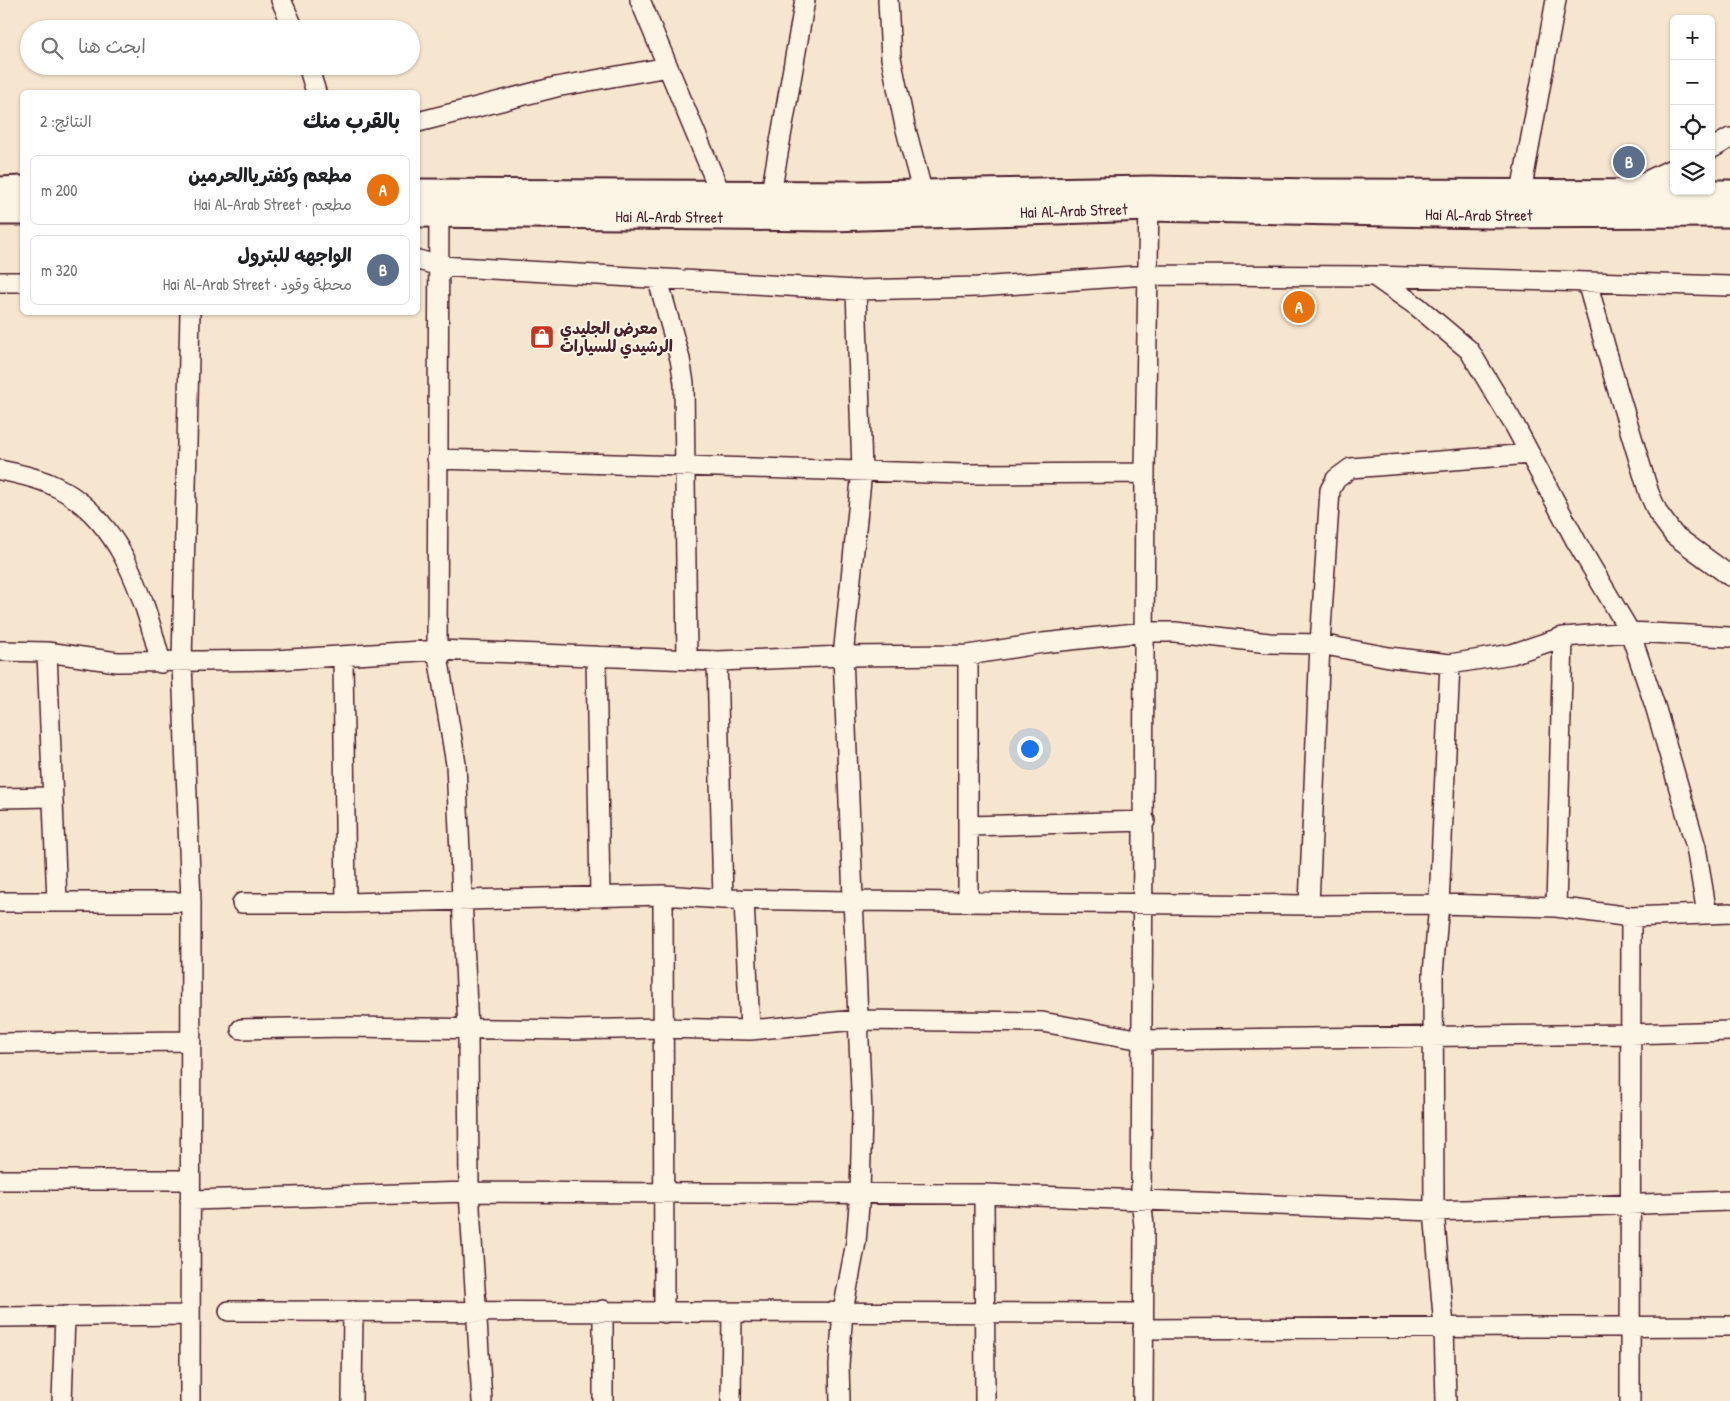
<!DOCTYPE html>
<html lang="ar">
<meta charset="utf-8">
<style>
body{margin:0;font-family:"Patrick Hand","Playpen Sans Arabic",sans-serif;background:#f2f2f2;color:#202124;direction:rtl}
.controls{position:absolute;right:15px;top:15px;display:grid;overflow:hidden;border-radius:8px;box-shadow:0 1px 4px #0004}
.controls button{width:45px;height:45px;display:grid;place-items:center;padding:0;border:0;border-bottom:1px solid #e0e0e0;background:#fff;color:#202124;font:25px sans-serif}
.you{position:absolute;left:1029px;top:748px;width:18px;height:18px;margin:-12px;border:4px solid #fff;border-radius:50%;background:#1a73e8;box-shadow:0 0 0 8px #1a73e833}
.badge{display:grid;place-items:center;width:32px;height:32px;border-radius:50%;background:#c8321e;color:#fff;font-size:16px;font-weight:700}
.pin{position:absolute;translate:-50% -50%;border:2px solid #fff;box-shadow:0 1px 5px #0006}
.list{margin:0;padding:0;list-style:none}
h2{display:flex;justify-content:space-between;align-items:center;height:65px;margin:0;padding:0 20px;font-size:21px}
h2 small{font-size:16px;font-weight:400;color:#757577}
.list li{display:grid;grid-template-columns:32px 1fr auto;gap:15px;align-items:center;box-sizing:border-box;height:70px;margin:0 10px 10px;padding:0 10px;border:1px solid #e0e0e0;border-radius:8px}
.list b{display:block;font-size:19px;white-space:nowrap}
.list p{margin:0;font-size:16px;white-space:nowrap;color:#757577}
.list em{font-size:16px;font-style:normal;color:#757577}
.icon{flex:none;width:28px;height:28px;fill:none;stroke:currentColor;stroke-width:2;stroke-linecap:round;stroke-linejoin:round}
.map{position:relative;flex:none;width:1730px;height:1401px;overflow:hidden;direction:ltr}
.search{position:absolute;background:#fff;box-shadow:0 1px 4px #0004;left:20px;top:20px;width:400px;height:55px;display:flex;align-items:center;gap:12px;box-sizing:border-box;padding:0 18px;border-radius:28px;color:#757577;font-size:19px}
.panel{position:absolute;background:#fff;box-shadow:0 1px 4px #0004;left:20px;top:90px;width:400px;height:225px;border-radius:8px;direction:rtl}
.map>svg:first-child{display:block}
</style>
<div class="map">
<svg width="1730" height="1401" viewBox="0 0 1730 1401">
<rect width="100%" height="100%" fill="#f7e6cf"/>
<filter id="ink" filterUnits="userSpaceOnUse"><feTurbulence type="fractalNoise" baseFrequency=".02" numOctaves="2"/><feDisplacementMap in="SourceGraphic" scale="10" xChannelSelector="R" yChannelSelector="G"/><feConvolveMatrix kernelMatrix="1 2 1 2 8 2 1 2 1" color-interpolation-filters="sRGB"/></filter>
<g filter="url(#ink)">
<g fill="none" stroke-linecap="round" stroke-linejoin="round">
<defs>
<path id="minor" d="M281 0 294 29
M640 0 720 192
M888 0 891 58 905 126 923 194
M308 66 316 92
M418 122 556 87 668 67
M1711 149 1730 138
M1626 191 1674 168
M1521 192 1556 0
M771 193 805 0
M439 213 437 650 456 764 468 1030 469 1192 482 1401
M418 260 440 266 856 290 978 287 1147 275 1374 276 1730 286
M1374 276 1418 307 1469 350 1515 426 1576 541 1630 632 1656 709 1696 847 1707 914
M658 280 680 359 684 383 687 660
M0 282H22
M1587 282 1617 388 1649 493 1658 513 1674 535 1730 576
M437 459 964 474 1145 473
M0 470C15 473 33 477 48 483 120 514 143 594 161 663
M0 651 47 652 117 662 274 660 437 650 717 661 843 656 968 655 1043 643 1145 632H1175L1269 643 1320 644 1389 657 1450 664 1512 654 1563 637 1630 632 1730 637
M47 652 57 901
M596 656 600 897
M343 658 346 903
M717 661 723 899
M0 798 52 797
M968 826 1145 821
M663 895 664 1313
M744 900 750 1030
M968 901V655
M0 902H191
M242 903H346L663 895 723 899 852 901 1309 905 1439 904 1556 907 1631 917 1730 913
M1309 905 1320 644 1330 490 1336 479 1351 468 1530 454
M1556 907 1563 637
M241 1029 347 1027 570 1030 662 1028 750 1030 856 1020 1042 1022 1142 1040 1630 1034 1730 1031
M0 1043 190 1041
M0 1180H190
M984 1194 985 1401
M190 1200 469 1192 984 1194 1434 1211 1730 1201
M603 1310V1401
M229 1311 1142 1313
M0 1317 190 1315
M1143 1329 1730 1326
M62 1401 65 1316
M190 1401 191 902 182 663 190 312
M352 1401 353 1311
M731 1401 732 1313
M840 1401 839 1365 843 1311 856 1242 860 1193 862 1114 843 656 862 471 856 290
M1143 1401 1144 1225 1141 1200 1145 473 1149 195
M1446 1401 1444 1327 1434 1211 1433 973 1439 904 1450 664
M1630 1401 1631 917"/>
<g id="major">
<path d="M0 190 22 189"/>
<path d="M418 192 859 194 1150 189 1313 192 1730 193"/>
<path d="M0 212H22"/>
<path id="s1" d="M418 214 831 218 1149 208 1487 215 1730 214"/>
</g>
</defs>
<use href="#minor" stroke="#4a1f2b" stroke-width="22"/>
<use href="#major" stroke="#4a1f2b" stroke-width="29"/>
<use href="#minor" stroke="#fcf5e5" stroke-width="19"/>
<use href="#major" stroke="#fcf5e5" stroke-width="25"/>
</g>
</g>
<defs>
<symbol id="shop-square" viewBox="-11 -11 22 22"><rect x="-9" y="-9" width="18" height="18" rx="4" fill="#c8321e" stroke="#fcf5e5"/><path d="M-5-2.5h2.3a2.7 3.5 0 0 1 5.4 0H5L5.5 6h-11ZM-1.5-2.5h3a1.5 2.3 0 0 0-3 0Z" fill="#fff"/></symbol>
</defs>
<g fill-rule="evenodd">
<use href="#shop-square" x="528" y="323" width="28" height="28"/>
</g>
<g text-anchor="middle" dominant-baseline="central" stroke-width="4" stroke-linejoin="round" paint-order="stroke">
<g font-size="16" fill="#4a1f2b" stroke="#fcf5e5">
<text stroke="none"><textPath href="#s1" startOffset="656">Hai Al-Arab Street</textPath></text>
<text stroke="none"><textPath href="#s1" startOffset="251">Hai Al-Arab Street</textPath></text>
<text stroke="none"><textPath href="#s1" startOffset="1061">Hai Al-Arab Street</textPath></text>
</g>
<g font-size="16" font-weight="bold" fill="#4a1f2b" stroke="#fcf5e5" text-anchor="start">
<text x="560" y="328">معرض الجليدي<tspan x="560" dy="18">الرشيدي للسيارات</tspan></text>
</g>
</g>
</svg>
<div class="controls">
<button>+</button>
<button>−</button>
<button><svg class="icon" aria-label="locate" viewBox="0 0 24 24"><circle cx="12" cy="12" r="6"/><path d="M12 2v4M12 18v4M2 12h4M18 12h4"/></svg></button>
<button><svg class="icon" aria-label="layers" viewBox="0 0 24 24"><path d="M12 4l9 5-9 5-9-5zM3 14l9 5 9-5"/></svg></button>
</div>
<div class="you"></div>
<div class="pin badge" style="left:1299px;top:307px;background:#e8710a">A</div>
<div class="pin badge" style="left:1629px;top:162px;background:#5c6f8a">B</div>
<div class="search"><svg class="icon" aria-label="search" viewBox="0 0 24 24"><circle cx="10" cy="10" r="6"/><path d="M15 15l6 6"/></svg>ابحث هنا</div>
<section class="panel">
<h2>بالقرب منك<small>النتائج: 2</small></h2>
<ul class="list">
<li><span class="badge" style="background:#e8710a">A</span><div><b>مطعم وكفترياالحرمين</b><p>مطعم · Hai Al-Arab Street</p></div><em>200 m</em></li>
<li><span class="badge" style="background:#5c6f8a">B</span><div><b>الواجهه للبترول</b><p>محطة وقود · Hai Al-Arab Street</p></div><em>320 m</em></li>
</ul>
</section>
</div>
